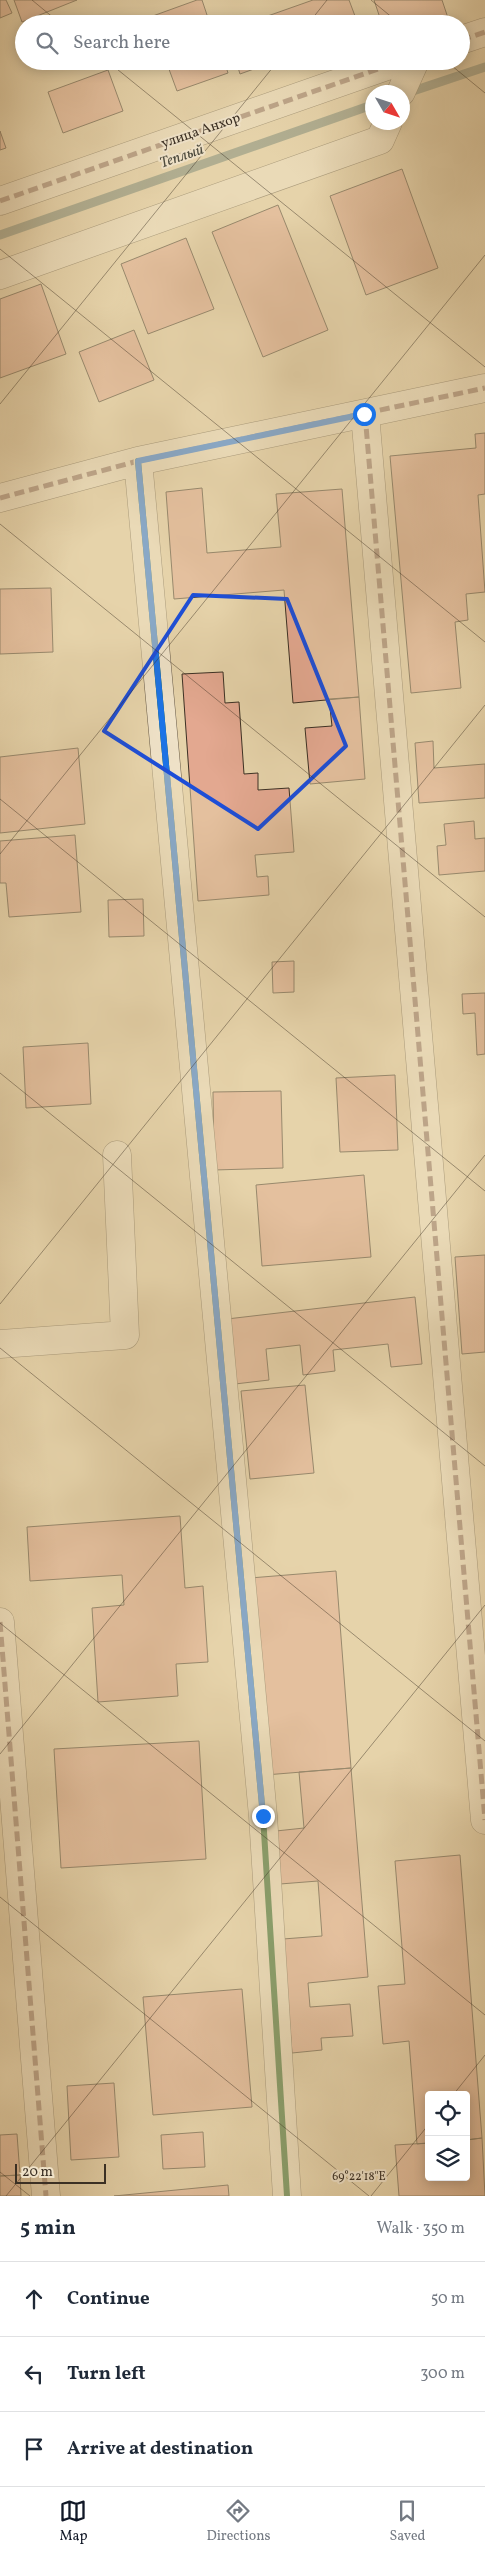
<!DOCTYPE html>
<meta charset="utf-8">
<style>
body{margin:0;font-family:Vollkorn,serif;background:#f2f2f3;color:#1f2937}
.controls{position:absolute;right:15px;bottom:15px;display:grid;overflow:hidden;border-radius:5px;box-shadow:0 2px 12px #0003}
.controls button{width:45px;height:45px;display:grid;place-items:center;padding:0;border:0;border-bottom:1px solid #e0e1e3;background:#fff;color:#1f2937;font:25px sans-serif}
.compass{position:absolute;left:365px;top:85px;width:45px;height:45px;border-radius:50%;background:#fff;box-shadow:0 2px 12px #0003;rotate:129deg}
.scale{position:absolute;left:15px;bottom:12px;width:91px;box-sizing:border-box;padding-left:5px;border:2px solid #3b3024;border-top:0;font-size:14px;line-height:18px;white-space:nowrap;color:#3b3024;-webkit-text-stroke:4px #efe2c8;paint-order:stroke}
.stop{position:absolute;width:15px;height:15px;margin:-11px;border:4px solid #1a73e8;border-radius:50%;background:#fff}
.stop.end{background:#1a73e8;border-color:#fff;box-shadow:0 1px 5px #0008}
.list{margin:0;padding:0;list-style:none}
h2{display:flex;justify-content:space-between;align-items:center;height:65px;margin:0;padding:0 20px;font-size:21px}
h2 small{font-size:16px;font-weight:400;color:#747a83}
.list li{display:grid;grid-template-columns:32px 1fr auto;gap:15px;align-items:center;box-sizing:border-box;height:75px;padding:0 20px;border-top:1px solid #e0e1e3}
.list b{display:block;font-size:19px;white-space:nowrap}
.list em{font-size:16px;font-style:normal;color:#747a83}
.icon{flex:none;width:28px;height:28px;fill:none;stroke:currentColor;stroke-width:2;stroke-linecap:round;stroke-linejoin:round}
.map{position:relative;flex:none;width:485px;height:2196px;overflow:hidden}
.search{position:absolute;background:#fff;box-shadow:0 2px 12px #0003;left:15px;right:15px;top:15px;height:55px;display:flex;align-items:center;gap:12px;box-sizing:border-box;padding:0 18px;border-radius:28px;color:#747a83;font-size:19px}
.sheet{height:290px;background:#fff}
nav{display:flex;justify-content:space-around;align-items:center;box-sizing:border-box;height:70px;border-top:1px solid #e0e1e3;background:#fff;font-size:14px;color:#747a83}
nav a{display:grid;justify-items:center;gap:2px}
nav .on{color:#111827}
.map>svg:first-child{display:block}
</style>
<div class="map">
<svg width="485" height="2196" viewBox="0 0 485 2196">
<rect width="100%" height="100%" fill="#e6d3aa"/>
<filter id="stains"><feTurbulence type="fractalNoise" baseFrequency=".004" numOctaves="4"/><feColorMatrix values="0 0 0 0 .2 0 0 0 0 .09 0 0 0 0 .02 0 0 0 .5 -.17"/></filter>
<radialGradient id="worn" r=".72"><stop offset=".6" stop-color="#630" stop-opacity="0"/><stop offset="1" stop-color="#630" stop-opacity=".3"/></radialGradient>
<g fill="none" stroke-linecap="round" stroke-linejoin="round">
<path stroke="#728273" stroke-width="9" d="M407 93 485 67
M0 235 372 105"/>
</g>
<path fill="#e3a890" stroke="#3b3024" d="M0 0H6L12 13 0 18Z
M14 0H77L22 22Z
M197 0H202L210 24H152L150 17Z
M313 0H349L358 24H245Z
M374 0H442L450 24H382Z
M166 61H224L228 73 177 91Z
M236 61H276L240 74Z
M108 70 123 111 63 133 48 92Z
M0 131 6 148 0 150Z
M402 169 438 268 366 295 330 196Z
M278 205 328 330 263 357 212 232Z
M186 238 214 309 148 334 121 264Z
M41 284 66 354 0 378V299Z
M134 330 154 380 99 402 79 352Z
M485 433V494L478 495 485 592 466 594 468 620 455 622 461 688 411 693 390 456 476 448 475 434Z
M202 488 207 553 281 547 276 494 342 489 359 697 293 703 284 590 174 599 166 492Z
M51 588 53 652 0 654V589Z
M223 672 225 703 239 702 244 774 258 773V790L289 788 294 852 255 855 257 877 268 876 269 895 198 901 182 674Z
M359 697 365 779 310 784 305 728 332 726 329 699Z
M433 741 434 768 485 764V798L419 803 415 743Z
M78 748 85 824 0 833V757Z
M474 821 475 839 485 838V871L439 875 437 846 446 845 444 824Z
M75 835 81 912 9 917 6 883H0V841Z
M143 899 144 936 109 937 108 900Z
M294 961V992L273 993 272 962Z
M485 993V1054L477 1055 475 1013 463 1014 462 994Z
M88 1043 91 1104 26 1108 23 1047Z
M395 1075 398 1150 340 1152 336 1078Z
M281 1091 283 1168 214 1170 213 1092Z
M364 1175 371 1257 262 1266 256 1185Z
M485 1255V1352L462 1354 455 1257Z
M415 1297 422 1364 391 1367 388 1344 333 1350 335 1371 303 1375 300 1345 266 1349 269 1380 235 1384 227 1319Z
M305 1385 314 1473 250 1479 241 1391Z
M180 1516 185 1588 203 1586 208 1662 176 1664 178 1696 98 1702 92 1608 124 1605 122 1575 30 1581 27 1527Z
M336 1571 351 1768 265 1775 250 1578Z
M199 1741 206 1859 61 1868 54 1749Z
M351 1768 368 1977 308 1983 310 2007 350 2004 353 2036 321 2038 322 2050 292 2053 283 1939 322 1936 318 1881 280 1884 276 1831 304 1828 299 1772Z
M460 1855 482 2138 466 2140V2095H429V2143L417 2144 409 2041 383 2044 378 1986 405 1984 395 1861Z
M242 1989 252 2107 153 2115 143 1997Z
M114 2083 119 2157 71 2160 67 2086Z
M203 2132 205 2167 163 2169 161 2135Z
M17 2134 20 2175 0 2176V2135Z
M482 2138 485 2196H399L395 2145 429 2143V2177H466V2140Z
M20 2175 21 2196H0V2176Z
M228 2185 229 2196H114Z"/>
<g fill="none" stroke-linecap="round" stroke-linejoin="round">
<defs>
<path id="minor" d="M461 40 485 32
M401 92 415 61
M0 201 401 61
M0 275 380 140 388 122
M365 414 485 1820
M138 461 263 1816 287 2196
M0 498 138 461 485 388
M0 1344 125 1335 117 1155
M0 1622 46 2196"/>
</defs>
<use href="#minor" stroke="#665946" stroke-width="29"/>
<use href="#minor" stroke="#efe2c8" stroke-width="28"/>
<path stroke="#8d6e63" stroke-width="5" stroke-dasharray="10 5" stroke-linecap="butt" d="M461 40 485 32
M0 201 401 61
M365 414 485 1820
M0 498 138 461 485 388
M0 1622 46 2196"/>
<defs>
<path id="cycleway" d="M138 461 263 1816 287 2196"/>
</defs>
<use href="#cycleway" stroke="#efe2c8" stroke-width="9"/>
<use href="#cycleway" stroke="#1b5e20" stroke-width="6"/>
</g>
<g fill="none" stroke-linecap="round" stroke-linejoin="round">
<path stroke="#1a73e8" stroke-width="6" d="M263 1816 138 461 364 414"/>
</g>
<path d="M0 0H485V2196H0ZM193 595 287 599 346 746 258 829 104 731Z" fill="#e6d3aa" fill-opacity=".55" fill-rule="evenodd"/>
<path fill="none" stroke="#1d4ed8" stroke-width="4" stroke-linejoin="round" d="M193 595 287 599 346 746 258 829 104 731Z"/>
<path fill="none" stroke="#3b3024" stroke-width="1" stroke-opacity="0.45" d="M32 0 61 24M371 0 400 24M308 24 327 0M107 61 485 367M446 61 485 93M0 249 485 642M0 404 278 61M0 524 485 917M0 799 485 1191M0 854 485 255M0 1073 485 1466M0 1304 485 705M0 1348 485 1741M0 1623 485 2015M0 1754 485 1155M0 1897 369 2196M453 2095 485 2055M0 2172 30 2196M6 2196 485 1605M371 2196 429 2124"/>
<g text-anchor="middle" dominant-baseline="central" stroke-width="4" stroke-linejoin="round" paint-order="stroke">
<g font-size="14" fill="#3b3024" stroke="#efe2c8">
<text transform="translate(201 131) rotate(-19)">улица Анхор</text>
</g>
<g font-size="15" font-style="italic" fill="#4d4b3e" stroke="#efe2c8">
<text transform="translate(182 157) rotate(-19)">Теплый</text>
</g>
</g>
<g font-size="12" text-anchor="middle" fill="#3b3024" stroke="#efe2c8" stroke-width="4" stroke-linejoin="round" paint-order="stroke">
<text x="359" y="2180">69°22'18"E</text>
</g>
<rect width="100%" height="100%" filter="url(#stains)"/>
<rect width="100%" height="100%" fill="url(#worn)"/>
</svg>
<div class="controls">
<button><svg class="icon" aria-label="locate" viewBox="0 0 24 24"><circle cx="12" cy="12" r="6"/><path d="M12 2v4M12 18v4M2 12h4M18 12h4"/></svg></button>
<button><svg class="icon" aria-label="layers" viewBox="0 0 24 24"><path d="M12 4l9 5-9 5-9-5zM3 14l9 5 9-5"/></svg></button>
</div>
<svg class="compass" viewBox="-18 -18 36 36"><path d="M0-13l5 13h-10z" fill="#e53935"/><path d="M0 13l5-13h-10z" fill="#747a83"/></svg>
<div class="scale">20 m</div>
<div class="stop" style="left:364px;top:414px"></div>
<div class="stop end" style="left:263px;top:1816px"></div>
<div class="search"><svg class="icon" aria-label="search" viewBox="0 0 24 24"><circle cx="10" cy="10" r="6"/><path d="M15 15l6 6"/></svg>Search here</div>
</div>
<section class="sheet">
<h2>5 min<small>Walk · 350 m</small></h2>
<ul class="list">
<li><svg class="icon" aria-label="ahead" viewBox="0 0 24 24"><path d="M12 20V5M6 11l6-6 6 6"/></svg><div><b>Continue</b></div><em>50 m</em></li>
<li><svg class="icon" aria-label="left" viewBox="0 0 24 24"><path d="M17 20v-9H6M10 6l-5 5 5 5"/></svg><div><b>Turn left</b></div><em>300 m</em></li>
<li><svg class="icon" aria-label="arrive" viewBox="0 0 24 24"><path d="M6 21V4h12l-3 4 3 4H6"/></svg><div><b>Arrive at destination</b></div></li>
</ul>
</section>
<nav>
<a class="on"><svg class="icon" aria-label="map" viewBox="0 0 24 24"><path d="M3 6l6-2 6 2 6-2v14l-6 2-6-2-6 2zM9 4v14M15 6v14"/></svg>Map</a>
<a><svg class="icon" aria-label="directions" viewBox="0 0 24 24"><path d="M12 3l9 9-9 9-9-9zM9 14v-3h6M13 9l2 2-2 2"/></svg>Directions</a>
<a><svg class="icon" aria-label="saved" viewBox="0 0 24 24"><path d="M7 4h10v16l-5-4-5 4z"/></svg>Saved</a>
</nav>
